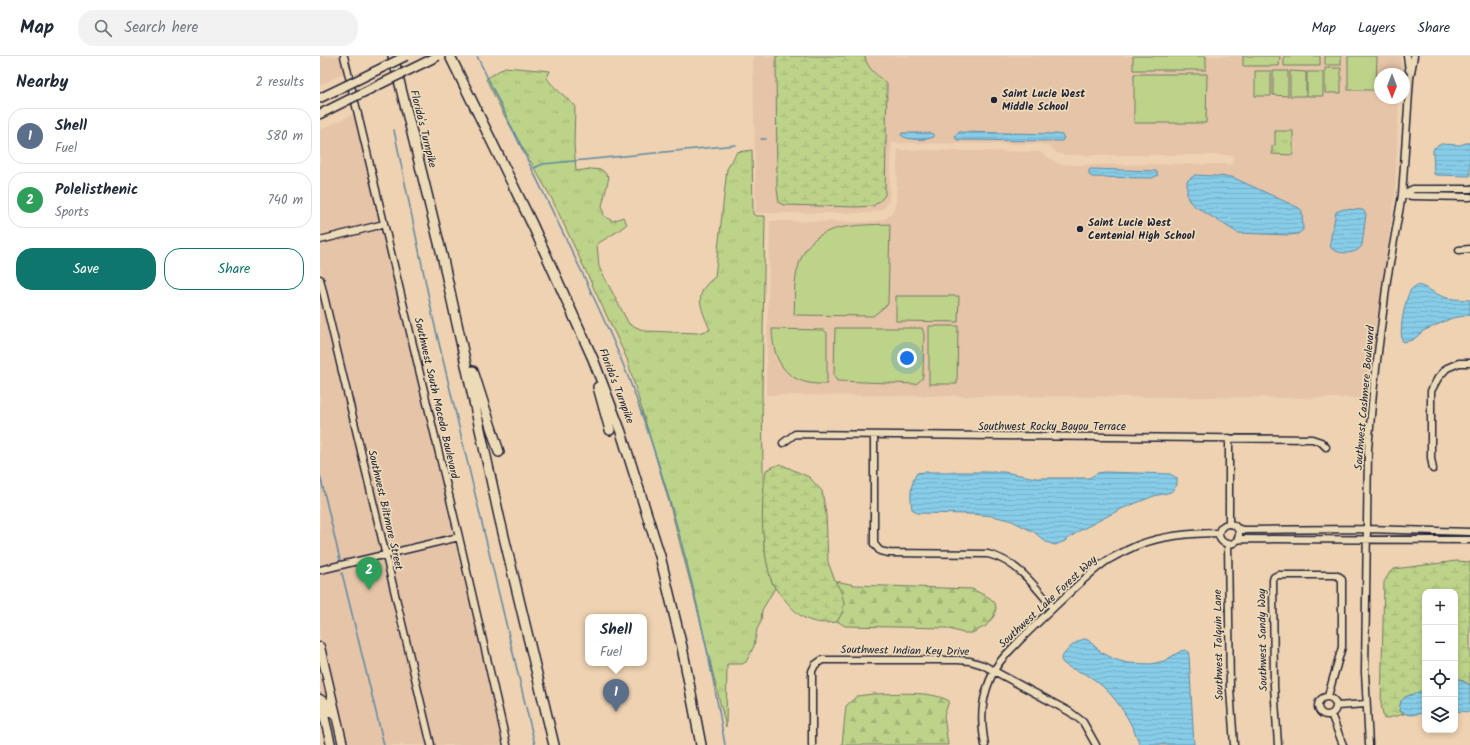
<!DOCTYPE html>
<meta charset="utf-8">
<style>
body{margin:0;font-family:Kalam,sans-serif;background:#f2f2f3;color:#1f2937}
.controls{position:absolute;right:12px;bottom:12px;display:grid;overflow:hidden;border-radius:8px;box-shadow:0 2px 6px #0003}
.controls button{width:36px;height:36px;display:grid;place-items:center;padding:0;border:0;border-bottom:1px solid #e0e1e3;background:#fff;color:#1f2937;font:20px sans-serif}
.compass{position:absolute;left:1054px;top:12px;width:36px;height:36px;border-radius:50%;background:#fff;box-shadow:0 2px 6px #0003;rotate:180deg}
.you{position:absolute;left:587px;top:302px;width:14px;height:14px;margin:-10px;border:3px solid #fff;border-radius:50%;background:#1a73e8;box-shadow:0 0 0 6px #1a73e833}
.badge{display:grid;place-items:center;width:26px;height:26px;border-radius:50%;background:#0f766e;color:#fff;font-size:13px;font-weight:700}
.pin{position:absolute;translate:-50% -33px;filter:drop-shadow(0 1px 2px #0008)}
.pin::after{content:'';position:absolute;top:21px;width:14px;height:12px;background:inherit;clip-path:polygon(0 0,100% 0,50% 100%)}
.popup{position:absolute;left:265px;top:558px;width:62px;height:52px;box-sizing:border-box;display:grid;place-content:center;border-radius:8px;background:#fff;filter:drop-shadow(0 1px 3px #0005);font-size:13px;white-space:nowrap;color:#747a83}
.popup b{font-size:15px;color:#1f2937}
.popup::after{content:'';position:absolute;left:50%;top:100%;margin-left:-8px;border:8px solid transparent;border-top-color:#fff}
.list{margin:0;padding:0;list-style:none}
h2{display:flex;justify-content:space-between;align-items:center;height:52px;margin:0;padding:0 16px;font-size:17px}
h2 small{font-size:13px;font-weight:400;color:#747a83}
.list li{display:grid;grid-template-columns:26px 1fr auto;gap:12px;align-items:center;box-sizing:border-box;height:56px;margin:0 8px 8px;padding:0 8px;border:1px solid #e0e1e3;border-radius:16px}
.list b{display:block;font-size:15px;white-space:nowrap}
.list p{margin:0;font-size:13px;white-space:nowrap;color:#747a83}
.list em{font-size:13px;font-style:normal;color:#747a83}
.actions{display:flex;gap:8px;padding:12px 16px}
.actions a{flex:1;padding:9px 0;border:1px solid #0f766e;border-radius:16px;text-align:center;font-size:14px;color:#0f766e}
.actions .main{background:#0f766e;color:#fff}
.icon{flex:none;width:22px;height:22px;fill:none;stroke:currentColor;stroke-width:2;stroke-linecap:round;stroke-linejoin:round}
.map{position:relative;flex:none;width:1150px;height:689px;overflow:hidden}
header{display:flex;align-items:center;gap:24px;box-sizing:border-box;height:56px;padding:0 20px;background:#fff;border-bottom:1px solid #e0e1e3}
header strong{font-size:19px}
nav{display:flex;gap:22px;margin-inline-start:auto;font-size:14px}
.search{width:280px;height:36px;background:#f2f2f3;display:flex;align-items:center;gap:10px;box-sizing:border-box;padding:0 14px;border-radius:16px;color:#747a83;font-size:15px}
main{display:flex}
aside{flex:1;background:#fff}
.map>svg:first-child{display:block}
</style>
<header>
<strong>Map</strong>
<div class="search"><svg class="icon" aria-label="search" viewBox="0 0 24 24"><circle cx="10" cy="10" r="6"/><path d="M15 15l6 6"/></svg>Search here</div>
<nav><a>Map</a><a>Layers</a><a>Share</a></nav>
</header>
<main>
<aside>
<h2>Nearby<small>2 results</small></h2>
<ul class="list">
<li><span class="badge" style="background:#5c6f8a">1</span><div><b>Shell</b><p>Fuel</p></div><em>580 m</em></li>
<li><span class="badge" style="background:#2e9e5b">2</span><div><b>Polelisthenic</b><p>Sports</p></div><em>740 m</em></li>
</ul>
<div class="actions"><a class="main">Save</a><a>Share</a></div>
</aside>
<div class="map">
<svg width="1150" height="689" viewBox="0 0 1150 689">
<defs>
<pattern id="grass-tufts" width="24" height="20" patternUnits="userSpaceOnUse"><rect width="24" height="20" fill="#bdd389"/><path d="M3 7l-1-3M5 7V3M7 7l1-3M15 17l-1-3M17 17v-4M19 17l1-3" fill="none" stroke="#a2b577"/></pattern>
<pattern id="forest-firs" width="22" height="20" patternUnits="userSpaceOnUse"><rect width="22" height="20" fill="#bdd389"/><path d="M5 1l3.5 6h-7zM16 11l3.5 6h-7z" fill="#a2b577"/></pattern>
<pattern id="wetland-marsh" width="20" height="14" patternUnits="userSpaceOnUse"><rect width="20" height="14" fill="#bdd389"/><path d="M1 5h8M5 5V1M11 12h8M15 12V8" fill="none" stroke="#a2b577"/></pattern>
<pattern id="water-rules" width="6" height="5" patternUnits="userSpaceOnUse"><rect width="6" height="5" fill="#87cde8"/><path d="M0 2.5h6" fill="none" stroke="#74b0c8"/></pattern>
</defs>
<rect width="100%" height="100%" fill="#eed2b1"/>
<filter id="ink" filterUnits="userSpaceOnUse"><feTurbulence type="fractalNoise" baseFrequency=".025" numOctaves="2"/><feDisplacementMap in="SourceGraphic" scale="8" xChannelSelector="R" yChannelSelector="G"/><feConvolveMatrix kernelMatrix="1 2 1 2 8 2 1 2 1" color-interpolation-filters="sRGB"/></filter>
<g filter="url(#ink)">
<path fill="#e5c4a8" d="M0 0H20L24 17 0 29Z
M433 0H1081L1080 18H1060V42H1079L1075 137 1055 279 1050 342 446 339 450 165 543 166 558 165 567 162 573 155 576 145 578 94 720 96 739 108 756 109 913 108V99H744L737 97 731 91 721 88 572 87 569 144 565 151 558 155 549 157H436Z
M34 58 61 166 0 181V74Z
M62 172 133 479 67 494 0 211V187Z
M0 234 62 495 0 510Z
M135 485 182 689H113L68 500Z
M63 501 108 689H26L0 579V517Z
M0 603 10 647 2 641 0 631Z"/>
<path fill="url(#grass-tufts)" stroke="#707a62" d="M185 11 230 15 227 22C234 33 245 39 252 48L255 49 254 88 256 115 271 113 282 114 289 121 282 150 284 160 293 165 303 161 307 168 298 175 277 188 279 211 309 268 325 275 378 277 390 274C381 251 372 238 395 221L407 113 417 96 432 94 433 158 436 160H445L442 335 444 491 451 524 455 532 442 554 441 566 437 573 434 590 426 606 422 608H407L406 671 377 552 349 446 307 303 232 143 184 59 166 23Z
M955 75H973V99L952 98V90L955 89Z"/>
<path fill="url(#forest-firs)" stroke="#707a62" d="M515 525 535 529 652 533 670 542 675 547 676 552 674 560 666 570 652 577H643L626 572 525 570 517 565 522 557Z
M553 638C574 638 611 634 629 645L624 660 628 689H522L526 650 537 640Z"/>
<path fill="url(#wetland-marsh)" stroke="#707a62" d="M456 0H545C546 12 559 21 567 28L565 139 560 145 553 150 536 151 464 149 459 147 457 133Z
M460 408 489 421 502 435 506 458 508 506 514 522 522 538 524 547 522 557 517 566C493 569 481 564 466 545 461 539 455 534 452 526 449 520 449 514 447 508 441 478 441 445 446 414Z
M1137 505 1150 506V629L1140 623 1135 624V536H1105V634L1085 641 1081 645 1079 655 1084 658 1064 663 1061 648 1064 526 1070 516 1074 513Z"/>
<path fill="#bdd389" stroke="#707a62" d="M813 0H886V14H813Z
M923 0H960L959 10H923Z
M964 0H1000V10H964Z
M1005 0H1021V9H1005Z
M1028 0H1057L1056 34H1028Z
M1005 12H1021V37H1005Z
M935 15H951V40H935Z
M953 15H968V40L953 39Z
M970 15 986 16V40H970Z
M987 16H1003V40H987Z
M814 18H887L886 67H814Z
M570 168 568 248 553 260 474 259C475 249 474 238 475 228 482 167 521 170 570 168Z
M576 240H639L638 266 576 265Z
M609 270H638L637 328H609Z
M515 272H602L604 278 603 319 602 323 596 328 517 325 514 320Z
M452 273 504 274 507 277V328C469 330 453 309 452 273Z"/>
<path fill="url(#water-rules)" stroke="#5f89a3" d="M638 76 735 78 742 79 744 82 742 85H739L637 84 635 80Z
M582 77H611L614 79V81C607 84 587 85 581 79Z
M1146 87H1150V120L1116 119 1114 118 1113 95 1114 92 1121 88 1140 89Z
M770 113 836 115 838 119 832 122 772 121 769 119V115Z
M875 119 912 121 979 152 982 155 983 174 978 178 969 179 918 177 876 151 869 145 867 140V125Z
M1024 153 1043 154 1046 158 1042 189C1038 199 1018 199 1011 192L1010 186 1016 156Z
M1097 229C1107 231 1115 238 1124 241 1133 244 1141 243 1150 244V259L1132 262 1103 275 1093 284 1083 286C1078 278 1085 244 1090 235 1092 232 1094 231 1097 229Z
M605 416H684L716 422H769L778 417 785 416 850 418 857 422V429L851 436 834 440 801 453 759 475 745 485 735 489 726 486 714 476 692 465 673 460 651 458 597 457 592 453C590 441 590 428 597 417Z
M764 583 768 584 781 596 794 603 807 607 831 608 844 605 861 595 865 594 868 596 869 600 874 689H820C810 662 794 636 769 620 760 615 749 613 742 606L741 602C747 594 754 586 764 583Z
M1139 623 1150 629V656L1135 655V624Z
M1105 634V657L1089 659 1079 655 1081 645 1085 641Z"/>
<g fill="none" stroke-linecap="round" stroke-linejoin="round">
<path stroke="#5f89a3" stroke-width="1.5" d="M157 0C191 70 225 140 259 210 282 259 305 308 322 359 360 466 386 577 405 689
M74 74 113 262 215 689
M441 83H446
M214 112 223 108 416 89
M0 419 20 504
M22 517 64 689"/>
<defs>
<path id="minor" d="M24 0 139 481 187 689
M1087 0 1089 14
M1082 139 1093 133H1150
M1082 139 1093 140 1150 141
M0 184 64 168
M1139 194 1150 193
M0 223 111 689
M554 380V488L560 495 569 497 668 498C697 505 715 530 733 552
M463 387 475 378 992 383 1001 386 1006 391
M1113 413 1111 402V335L1118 322 1127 312 1139 307H1150
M899 478a10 10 0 1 1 20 0a10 10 0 1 1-20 0Z
M909 468V382
M917 472 923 474 1047 473 1150 476
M917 484 922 483 1150 484
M908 488 910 633 914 689
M0 514 139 481
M998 650a9 9 0 1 1 18 0a9 9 0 1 1-18 0Z
M1017 650 1046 648
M1011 658 1023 689
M492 689V615L495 609 502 604H638L650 605 663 609 750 656 763 666 776 689
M665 689C660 662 661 641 674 615 679 604 690 595 699 585 714 570 731 554 747 539 760 527 773 514 788 504 799 498 810 492 821 488 846 479 872 477 899 477
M958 689 954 630 953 524 954 521 958 519H1015L1020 521 1022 524V591L1008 640
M1049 689 1045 616 1048 393 1053 337 1067 224 1082 139 1090 22 1094 0"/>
<path id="major" d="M0 42 25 30
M0 58 28 44
M0 591 23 689
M0 643 11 689
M0 644C8 646 10 650 11 657"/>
<path id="highway" d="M73 0 122 199 179 460 234 689
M130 0 213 170 273 303 301 376 340 500 362 591 381 689
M153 315 179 396
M278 331 290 374"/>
</defs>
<use href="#minor" stroke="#22223b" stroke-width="9"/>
<use href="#major" stroke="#22223b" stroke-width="11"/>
<use href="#highway" stroke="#22223b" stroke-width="12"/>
<use href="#minor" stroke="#eddbb8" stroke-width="6"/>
<use href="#major" stroke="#eddbb8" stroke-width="8"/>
<use href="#highway" stroke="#eddbb8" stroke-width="9"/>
<defs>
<path id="major-bridge" d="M25 30 86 0
M28 44 118 0"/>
</defs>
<use href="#major-bridge" stroke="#22223b" stroke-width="11" stroke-linecap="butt"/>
<use href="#major-bridge" stroke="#eddbb8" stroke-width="8"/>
</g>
</g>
<g fill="#22223b" stroke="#eddbb8" stroke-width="1.5">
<circle cx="674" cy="44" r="4"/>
<circle cx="760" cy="173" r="4"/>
</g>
<g text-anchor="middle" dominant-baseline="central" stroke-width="3.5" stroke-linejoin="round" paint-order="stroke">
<g font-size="11" font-weight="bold" fill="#22223b" stroke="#eddbb8" text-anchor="start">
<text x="682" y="38">Saint Lucie West<tspan x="682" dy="13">Middle School</tspan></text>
<text x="768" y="167">Saint Lucie West<tspan x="768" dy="13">Centenial High School</tspan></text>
</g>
<g font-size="11" fill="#22223b" stroke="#eddbb8">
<text transform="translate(103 73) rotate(76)">Florida's Turnpike</text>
<text transform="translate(296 330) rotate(69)">Florida's Turnpike</text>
<text transform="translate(116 342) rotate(77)">Southwest South Macedo Boulevard</text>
<text transform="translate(1045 342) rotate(-85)">Southwest Cashmere Boulevard</text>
<text x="732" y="371">Southwest Rocky Bayou Terrace</text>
<text transform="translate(65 454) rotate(77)">Southwest Biltmore Street</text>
<text transform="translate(728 546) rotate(-43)">Southwest Lake Forest Way</text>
<text transform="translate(943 584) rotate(-91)">Southwest Sandy Way</text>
<text transform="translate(899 589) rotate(-91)">Southwest Talquin Lane</text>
<text transform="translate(585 595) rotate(1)">Southwest Indian Key Drive</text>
</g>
</g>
</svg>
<div class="controls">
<button>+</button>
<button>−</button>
<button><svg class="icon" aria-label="locate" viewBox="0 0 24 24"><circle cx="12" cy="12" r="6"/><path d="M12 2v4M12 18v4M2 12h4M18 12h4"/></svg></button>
<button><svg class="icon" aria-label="layers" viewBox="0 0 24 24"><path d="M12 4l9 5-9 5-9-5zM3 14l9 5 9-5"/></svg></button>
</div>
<svg class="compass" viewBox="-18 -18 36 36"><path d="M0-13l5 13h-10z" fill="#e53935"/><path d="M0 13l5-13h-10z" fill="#747a83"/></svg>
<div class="you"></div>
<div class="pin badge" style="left:296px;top:656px;background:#5c6f8a">1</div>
<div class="popup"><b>Shell</b>Fuel</div>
<div class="pin badge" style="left:49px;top:534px;background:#2e9e5b">2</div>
</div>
</main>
